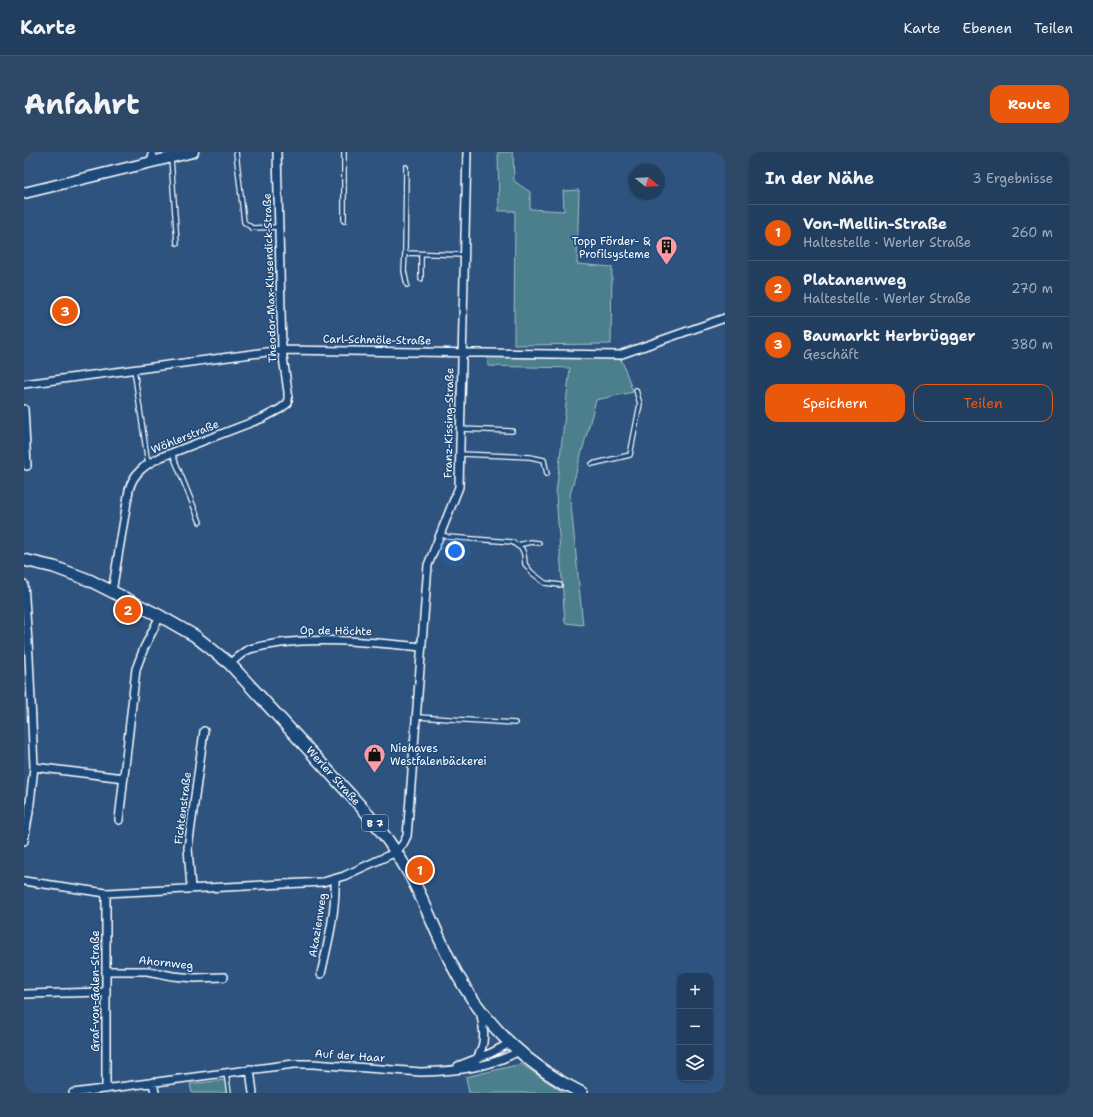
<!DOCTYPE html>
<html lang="de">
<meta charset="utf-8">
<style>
body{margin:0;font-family:"Shantell Sans",sans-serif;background:#2e4968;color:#f1f3f6}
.controls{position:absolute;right:12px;bottom:12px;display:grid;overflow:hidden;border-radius:8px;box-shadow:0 1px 3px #0004}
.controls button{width:36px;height:36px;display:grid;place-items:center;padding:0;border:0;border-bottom:1px solid #3f5774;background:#223e5f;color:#f1f3f6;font:20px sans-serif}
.compass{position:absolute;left:605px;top:12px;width:36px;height:36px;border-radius:50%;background:#223e5f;box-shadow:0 1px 3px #0004;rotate:108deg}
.you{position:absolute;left:431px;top:399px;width:14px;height:14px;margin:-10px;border:3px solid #fff;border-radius:50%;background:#1a73e8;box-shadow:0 0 0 6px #1a73e833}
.badge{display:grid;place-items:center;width:26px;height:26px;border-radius:50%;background:#ea580c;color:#fff;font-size:13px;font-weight:700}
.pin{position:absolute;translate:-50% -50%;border:2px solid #fff;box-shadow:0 1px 4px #0006}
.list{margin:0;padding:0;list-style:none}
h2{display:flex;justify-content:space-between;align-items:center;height:52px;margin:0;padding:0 16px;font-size:17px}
h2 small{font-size:13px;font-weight:400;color:#a2aebd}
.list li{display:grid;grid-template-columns:26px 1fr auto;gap:12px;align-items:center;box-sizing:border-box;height:56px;padding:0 16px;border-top:1px solid #3f5774}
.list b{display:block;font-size:15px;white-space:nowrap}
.list p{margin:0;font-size:13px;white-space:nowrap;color:#a2aebd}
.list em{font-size:13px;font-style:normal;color:#a2aebd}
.actions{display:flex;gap:8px;padding:12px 16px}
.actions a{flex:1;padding:9px 0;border:1px solid #ea580c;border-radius:12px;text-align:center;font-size:14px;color:#ea580c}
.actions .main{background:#ea580c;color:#fff}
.icon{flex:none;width:22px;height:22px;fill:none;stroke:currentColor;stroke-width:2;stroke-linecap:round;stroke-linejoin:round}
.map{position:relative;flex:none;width:701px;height:941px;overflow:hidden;border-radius:12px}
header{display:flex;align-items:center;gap:24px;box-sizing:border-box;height:56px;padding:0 20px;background:#223e5f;border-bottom:1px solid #3f5774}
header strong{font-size:19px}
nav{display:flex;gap:22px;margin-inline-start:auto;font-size:14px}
.intro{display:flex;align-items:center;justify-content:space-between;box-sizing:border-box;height:96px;padding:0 24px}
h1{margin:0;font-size:28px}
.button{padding:10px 18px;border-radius:12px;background:#ea580c;color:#fff;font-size:14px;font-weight:700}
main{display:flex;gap:24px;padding:0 24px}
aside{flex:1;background:#223e5f;border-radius:12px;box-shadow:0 1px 3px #0004}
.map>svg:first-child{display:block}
</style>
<header>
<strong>Karte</strong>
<nav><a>Karte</a><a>Ebenen</a><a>Teilen</a></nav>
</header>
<div class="intro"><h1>Anfahrt</h1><a class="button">Route</a></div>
<main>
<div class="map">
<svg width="701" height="941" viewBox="0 0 701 941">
<rect width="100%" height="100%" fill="#2e537f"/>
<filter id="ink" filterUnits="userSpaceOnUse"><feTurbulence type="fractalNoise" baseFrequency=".025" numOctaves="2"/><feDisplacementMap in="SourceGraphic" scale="8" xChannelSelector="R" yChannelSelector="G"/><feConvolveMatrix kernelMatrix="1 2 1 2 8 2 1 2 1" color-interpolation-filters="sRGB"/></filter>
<g filter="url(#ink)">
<path fill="#4c7f8c" stroke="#a6bfc6" d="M474 0H489L490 29 506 40V57L540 59 539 39 555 38 553 112 588 115 587 192 490 193 491 59H475Z
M463 203 597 206 609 240 572 248 546 343 559 473 541 471 532 342 546 216 464 214Z
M497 912 539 940V941H445L442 925Z
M201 928 203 941H168L166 932Z"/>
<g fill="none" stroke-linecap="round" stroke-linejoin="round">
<defs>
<path id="service" d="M212 0 220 70 228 76 255 75
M320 0V69
M147 6 153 91
M382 15 381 101 380 119 383 133
M381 101 441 103
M397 127V102
M110 217 124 312
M436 277 488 279
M148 301 176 370
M436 302 506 305 520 308 523 322
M568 312 606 303 616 252 612 238
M416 382 424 385 488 390 498 397 500 402 501 412 507 420 521 431 536 433
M494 393 507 390 515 391
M393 565 491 571
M202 921 205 941"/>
<path id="minor" d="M128 0 129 9
M0 232 258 198 595 203 701 166
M0 257 3 314
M0 432 5 505 10 615 5 660 0 689
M88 440 105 338C109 321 122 312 137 305L239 266 256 257 264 251V240L258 198 253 0
M206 512C212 506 218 500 226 497 236 494 246 493 256 491 303 485 351 491 398 495
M10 615 100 626
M95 668 112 517 120 496 136 464
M0 729 82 741 299 730 320 724 372 700 379 692 383 684 384 672 404 413 435 335 443 0
M167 736 164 696 180 579
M82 819H123L149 824 170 826 200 825
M297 822C304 791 312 760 311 728
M0 842 81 840
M452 908C463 891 460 877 456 859
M434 914 467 901 486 891
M226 917 229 941
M129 930 131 941
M82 937V741
M49 941 270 912H289L397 920C431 919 465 916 495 899"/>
<path id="secondary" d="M0 41 169 0"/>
<path id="primary" d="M0 408 30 415 65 428 136 464 171 484 206 512 341 659C358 679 373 700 386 723 404 756 416 792 434 824 462 874 506 916 558 941"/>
</defs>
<use href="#service" stroke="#fff" stroke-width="6"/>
<use href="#minor" stroke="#fff" stroke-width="10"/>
<use href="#secondary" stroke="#fff" stroke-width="13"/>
<use href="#primary" stroke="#fff" stroke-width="14"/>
<use href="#service" stroke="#1f4a7a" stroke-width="3.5"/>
<use href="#minor" stroke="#1f4a7a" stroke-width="7"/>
<use href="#secondary" stroke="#1f4a7a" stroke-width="10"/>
<use href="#primary" stroke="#1f4a7a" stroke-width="11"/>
</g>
</g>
<defs>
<symbol id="building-pin" viewBox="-11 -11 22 30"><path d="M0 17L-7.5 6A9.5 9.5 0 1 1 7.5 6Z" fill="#ff9aa2" stroke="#1f4a7a"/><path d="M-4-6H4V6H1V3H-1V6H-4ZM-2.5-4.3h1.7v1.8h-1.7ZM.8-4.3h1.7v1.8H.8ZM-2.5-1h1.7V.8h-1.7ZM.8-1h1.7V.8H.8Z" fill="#111"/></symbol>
<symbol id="shop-pin" viewBox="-11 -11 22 30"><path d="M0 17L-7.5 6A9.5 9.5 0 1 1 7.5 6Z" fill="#ff9aa2" stroke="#1f4a7a"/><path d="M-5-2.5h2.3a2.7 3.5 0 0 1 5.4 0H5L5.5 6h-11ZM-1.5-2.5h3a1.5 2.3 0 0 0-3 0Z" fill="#111"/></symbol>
</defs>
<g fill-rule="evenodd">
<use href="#building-pin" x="630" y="82" width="25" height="34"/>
<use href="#shop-pin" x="338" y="590" width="25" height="34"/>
</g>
<g text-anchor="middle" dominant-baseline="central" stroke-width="3" stroke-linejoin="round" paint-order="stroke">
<rect fill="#1f4a7a" stroke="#bcc9d7" stroke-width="1" x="338" y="663" width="26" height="16" rx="3"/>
<g font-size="10" font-weight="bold" fill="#fff">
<text x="351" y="671">B 7</text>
</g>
<g font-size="11" fill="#fff" stroke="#1f4a7a" text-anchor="end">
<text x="626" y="89">Topp Förder- &amp;<tspan x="626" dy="13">Profilsysteme</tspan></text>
<text x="366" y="596" text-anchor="start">Niehaves<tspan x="366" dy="13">Westfalenbäckerei</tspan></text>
</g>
<g font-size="11" fill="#fff" stroke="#1f4a7a">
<text transform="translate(246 126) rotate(-92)">Theodor-Max-Klusendick-Straße</text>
<text transform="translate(353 188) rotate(1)">Carl-Schmöle-Straße</text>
<text transform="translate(425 271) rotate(-89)">Franz-Kissing-Straße</text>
<text transform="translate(161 285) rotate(-22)">Wöhlerstraße</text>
<text transform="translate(312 479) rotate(1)">Op de Höchte</text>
<text transform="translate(309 624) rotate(48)">Werler Straße</text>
<text transform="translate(159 656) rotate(-83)">Fichtenstraße</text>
<text transform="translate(294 773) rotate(-81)">Akazienweg</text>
<text transform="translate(142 811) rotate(6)">Ahornweg</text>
<text transform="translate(71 839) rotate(-90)">Graf-von-Galen-Straße</text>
<text transform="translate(326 904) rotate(4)">Auf der Haar</text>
</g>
</g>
</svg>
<div class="controls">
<button>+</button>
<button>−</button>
<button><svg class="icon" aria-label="layers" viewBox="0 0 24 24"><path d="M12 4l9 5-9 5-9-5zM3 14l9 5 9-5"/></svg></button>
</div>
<svg class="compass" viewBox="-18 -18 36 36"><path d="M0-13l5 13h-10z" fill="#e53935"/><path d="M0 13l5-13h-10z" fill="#a2aebd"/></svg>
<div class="you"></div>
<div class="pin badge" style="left:396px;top:718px">1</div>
<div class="pin badge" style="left:104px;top:458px">2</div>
<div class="pin badge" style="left:41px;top:159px">3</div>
</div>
<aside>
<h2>In der Nähe<small>3 Ergebnisse</small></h2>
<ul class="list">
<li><span class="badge">1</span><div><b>Von-Mellin-Straße</b><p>Haltestelle · Werler Straße</p></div><em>260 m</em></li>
<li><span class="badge">2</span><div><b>Platanenweg</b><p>Haltestelle · Werler Straße</p></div><em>270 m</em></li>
<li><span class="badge">3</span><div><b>Baumarkt Herbrügger</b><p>Geschäft</p></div><em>380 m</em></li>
</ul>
<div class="actions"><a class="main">Speichern</a><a>Teilen</a></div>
</aside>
</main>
